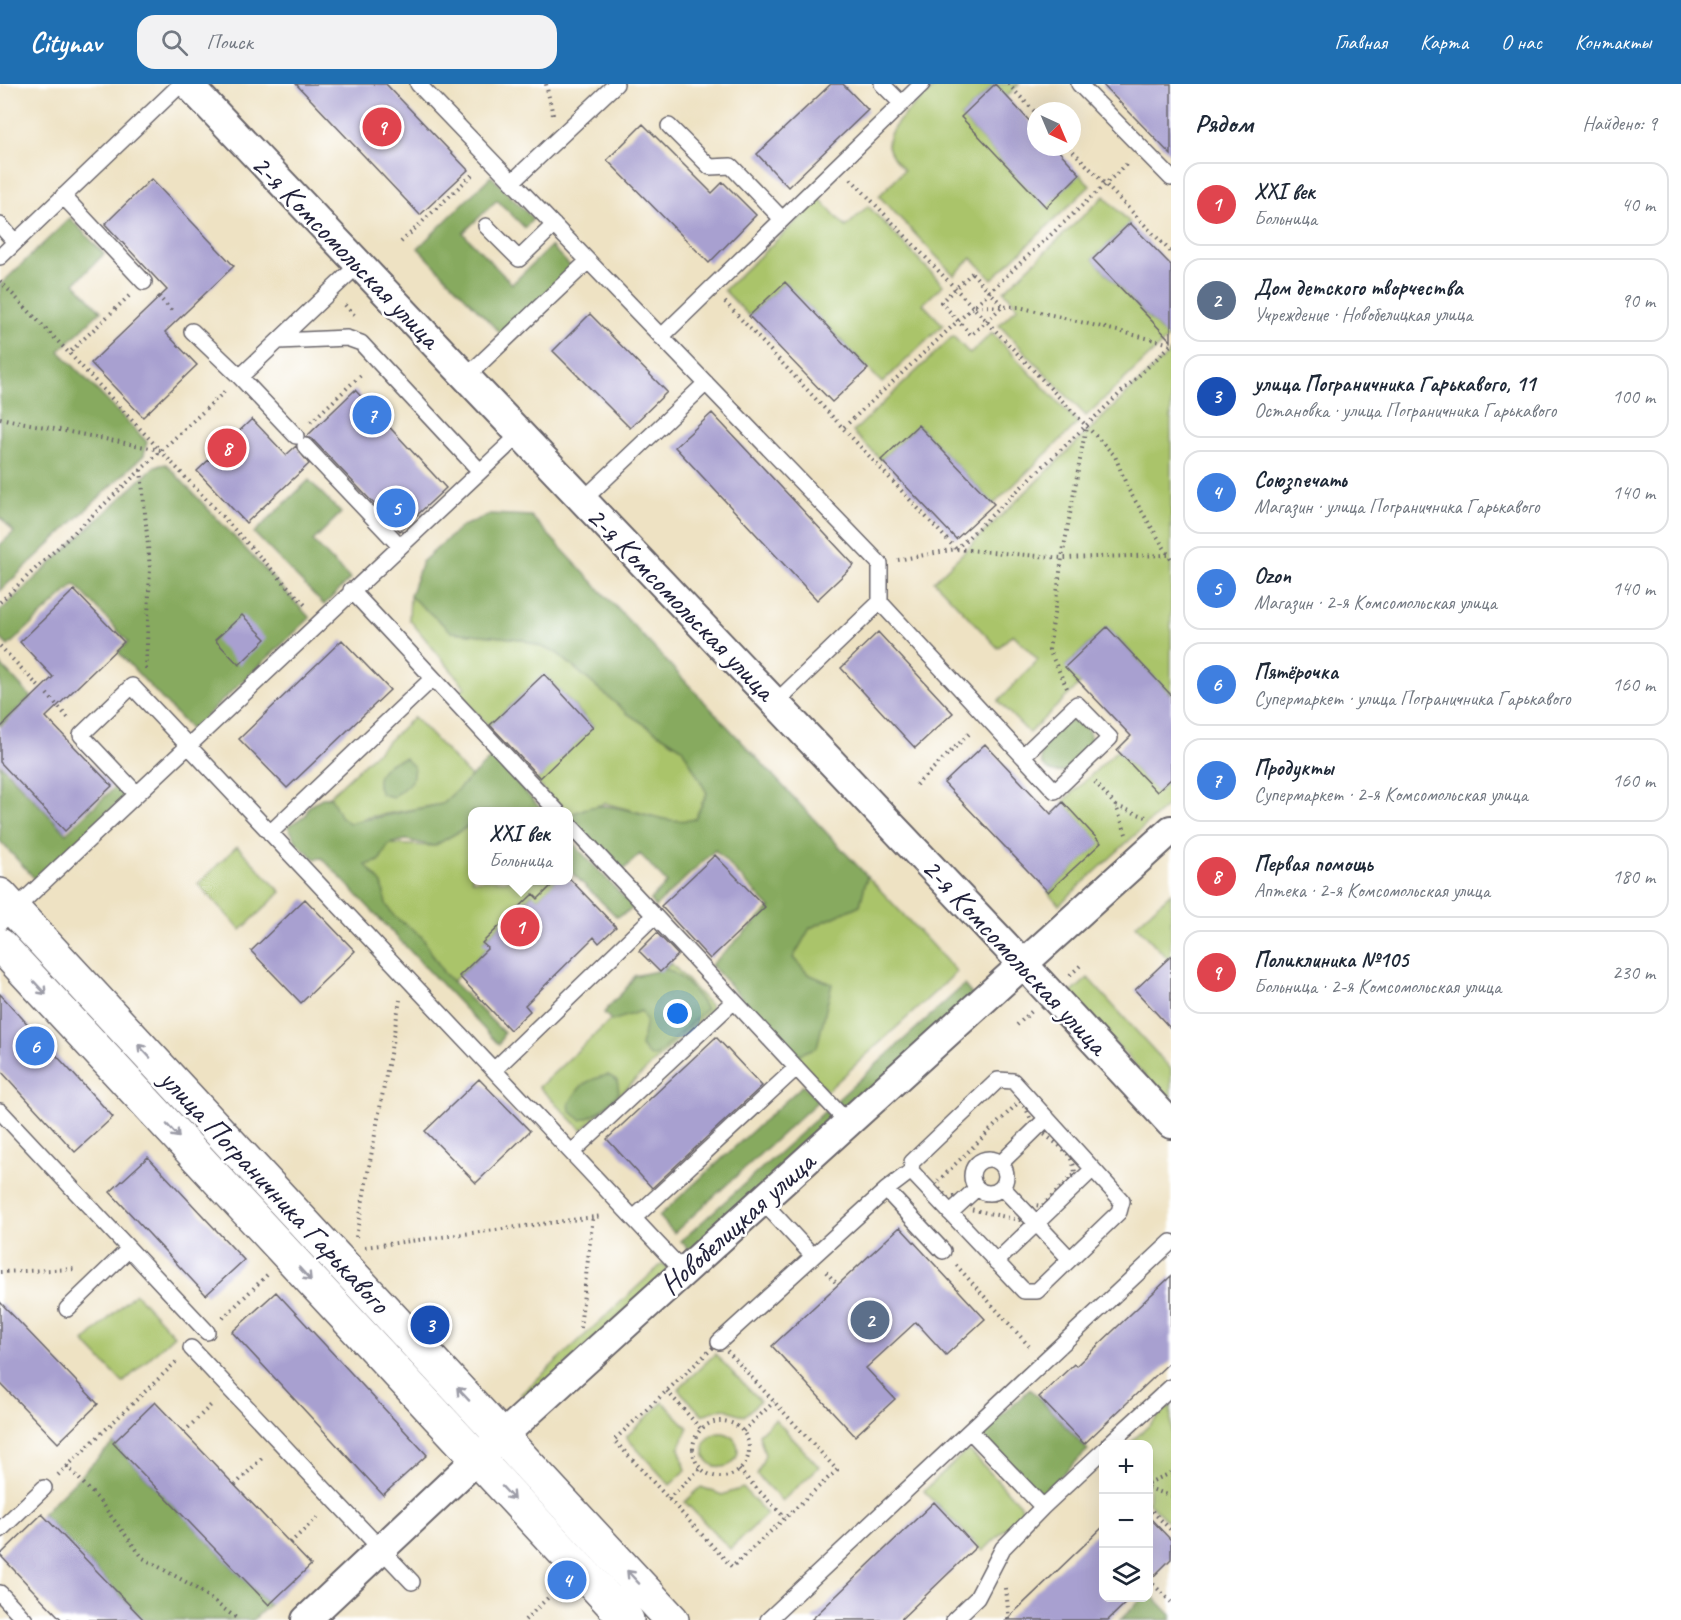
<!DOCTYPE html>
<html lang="ru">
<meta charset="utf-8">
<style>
body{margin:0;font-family:Caveat,sans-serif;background:#f2f2f3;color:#1f2937}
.controls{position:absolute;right:18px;bottom:18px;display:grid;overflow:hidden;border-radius:12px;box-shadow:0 6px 24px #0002}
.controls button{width:54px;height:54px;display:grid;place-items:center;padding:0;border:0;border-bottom:2px solid #e0e1e3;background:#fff;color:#1f2937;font:30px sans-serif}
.compass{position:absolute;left:1027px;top:18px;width:54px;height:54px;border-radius:50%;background:#fff;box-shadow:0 6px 24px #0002;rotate:136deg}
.you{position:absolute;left:678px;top:930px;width:21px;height:21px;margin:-15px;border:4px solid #fff;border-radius:50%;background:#1a73e8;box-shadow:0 0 0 9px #1a73e833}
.badge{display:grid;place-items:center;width:39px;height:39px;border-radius:50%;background:#1f6fb2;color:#fff;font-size:20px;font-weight:700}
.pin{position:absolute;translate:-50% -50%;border:3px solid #fff;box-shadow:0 2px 6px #0006}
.popup{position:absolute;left:468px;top:723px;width:105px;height:78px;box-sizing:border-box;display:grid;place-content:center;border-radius:12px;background:#fff;filter:drop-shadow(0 2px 4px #0005);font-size:20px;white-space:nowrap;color:#747a83}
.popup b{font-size:22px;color:#1f2937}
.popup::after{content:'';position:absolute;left:50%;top:100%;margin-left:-12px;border:12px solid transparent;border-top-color:#fff}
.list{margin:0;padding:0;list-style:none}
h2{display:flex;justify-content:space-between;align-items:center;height:78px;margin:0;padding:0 24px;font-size:26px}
h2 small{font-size:20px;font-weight:400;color:#747a83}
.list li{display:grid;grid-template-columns:39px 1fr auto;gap:18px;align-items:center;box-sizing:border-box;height:84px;margin:0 12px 12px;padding:0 12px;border:2px solid #e0e1e3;border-radius:18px}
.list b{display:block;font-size:22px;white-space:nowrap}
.list p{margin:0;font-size:20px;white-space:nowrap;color:#747a83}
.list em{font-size:20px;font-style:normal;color:#747a83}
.icon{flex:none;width:33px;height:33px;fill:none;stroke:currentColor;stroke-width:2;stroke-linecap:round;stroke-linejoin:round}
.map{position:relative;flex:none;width:1171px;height:1536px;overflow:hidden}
header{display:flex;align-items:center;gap:36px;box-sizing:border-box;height:84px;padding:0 30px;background:#1f6fb2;color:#fff}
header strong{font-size:28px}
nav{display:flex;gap:33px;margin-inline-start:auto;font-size:21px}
.search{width:420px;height:54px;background:#f2f2f3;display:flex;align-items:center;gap:15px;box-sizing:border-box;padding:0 21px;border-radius:18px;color:#747a83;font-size:22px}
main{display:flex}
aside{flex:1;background:#fff}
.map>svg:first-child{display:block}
</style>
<header>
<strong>Citynav</strong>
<div class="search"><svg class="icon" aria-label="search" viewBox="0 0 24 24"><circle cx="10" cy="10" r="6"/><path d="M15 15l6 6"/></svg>Поиск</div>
<nav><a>Главная</a><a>Карта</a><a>О нас</a><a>Контакты</a></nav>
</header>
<main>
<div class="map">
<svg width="1171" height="1536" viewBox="0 0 1171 1536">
<rect width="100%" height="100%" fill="#fff"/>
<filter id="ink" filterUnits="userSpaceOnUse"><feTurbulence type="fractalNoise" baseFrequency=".0167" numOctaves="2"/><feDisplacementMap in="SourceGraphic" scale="12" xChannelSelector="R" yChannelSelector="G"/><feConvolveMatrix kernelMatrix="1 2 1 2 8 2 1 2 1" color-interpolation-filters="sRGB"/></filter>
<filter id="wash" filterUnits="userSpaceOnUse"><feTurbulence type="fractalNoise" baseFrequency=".008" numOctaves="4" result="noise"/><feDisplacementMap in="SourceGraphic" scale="24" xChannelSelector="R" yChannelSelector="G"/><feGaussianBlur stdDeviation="1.35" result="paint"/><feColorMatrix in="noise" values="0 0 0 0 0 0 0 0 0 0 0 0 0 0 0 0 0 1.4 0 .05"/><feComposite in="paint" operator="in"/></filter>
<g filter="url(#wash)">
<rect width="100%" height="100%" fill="#eee2c3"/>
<path fill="#aac46a" stroke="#667352" stroke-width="1.5" d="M938 0H1019L1006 13 994 1 961 33 1046 122 1080 90 1090 102 992 195 972 174 954 191 879 112 904 86C897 79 890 71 888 62 884 43 925 13 938 0Z
M1104 112 1130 139 1093 175 1168 254 1086 332 999 241 1018 223 1004 207Z
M820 115 846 143 868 122 943 201 923 220 943 241 882 299 785 198 749 232 724 206Z
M992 249 1078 339 994 420 918 341 881 376 853 348 953 252 970 270Z
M1171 267V611L1107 543 1066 582 1081 599 1029 649 998 617 1038 576 1013 550 998 564 934 497Z
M410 512 452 548 521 555 557 569 628 630 682 664 707 709 695 735 678 739 605 719 568 732V728L563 727 536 697 593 642 544 590 489 642 458 609 465 603 409 535Z
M414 633 471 693 442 720 364 734 322 774 293 746Z
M1117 666 1157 708 1171 695V718L1059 821 1048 808 1100 759 1063 718Z
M472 740V796L557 797 538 815 532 810 483 858 488 864 452 898 443 888 422 853 394 832 386 820 382 800 365 781 379 777 388 760 434 762Z
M237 762 281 808 241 846 198 800Z
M867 792 957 888 827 1007 795 972 808 890 793 874 810 844 860 821Z
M1171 809V872L1168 875 1136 841Z
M671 879 710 921 711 925 582 1046 539 1003Z
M1088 894 1171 985V1020L1070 910Z
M663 1179 669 1186 527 1317 521 1310Z
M135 1209 174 1251 123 1299 84 1258Z
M715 1270 760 1317 744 1332 723 1324 702 1331 678 1305Z
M663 1318 688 1344 679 1364 686 1386 670 1401 626 1353Z
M1171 1321V1441L1149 1419 1148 1360H1129Z
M775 1335 819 1383 782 1417 757 1391 765 1371 759 1350Z
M704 1366a17 17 0 1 1 34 0a17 17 0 1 1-34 0Z
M966 1367 971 1368 1021 1422 1023 1428 983 1467 924 1407Z
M701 1403 722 1411 743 1404 767 1430 730 1465 685 1418Z"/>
<path fill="#87aa5e" stroke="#54664c" stroke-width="1.5" d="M491 92 533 135 525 144 497 116 463 149 512 200 551 162 572 184 502 251 418 164Z
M70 134 104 170 75 199 101 227 59 267 147 358 144 371 0 507V461L14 448 0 433V201Z
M166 380 310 534 191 646 118 568 128 558 75 500 8 562 0 554V527L155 382Z
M309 396 341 429 313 457 350 495 324 521 254 449Z
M490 430 531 432 867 792 860 821 810 844 793 874 808 890 832 900 817 963 795 972 711 881 770 824 715 766 655 823 650 816 667 799 640 770 621 788 568 733C610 703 649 745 695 735L707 709 682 664 628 630 557 569 521 555 452 548 410 512 422 478 461 443Z
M0 580 31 613 0 642Z
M1073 636C1116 652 1069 697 1050 687 1025 675 1057 641 1073 636Z
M492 673 543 727 472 728V740L434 762 406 756 389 760 379 777 366 781 382 800 386 820 394 832 422 853 443 888 504 949 499 961 322 774 315 775 297 759 288 742 306 731 308 723 322 714 331 713 340 732 349 739 442 720Z
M405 674 414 683 412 697 393 713 381 710C371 690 386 678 405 674Z
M0 680 66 749 118 700 127 710 36 796 0 757Z
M568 754 634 824 617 833 568 785Z
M666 885C684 893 696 908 706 925L656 972H649L641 962 646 937 641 927 612 937 604 929C613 915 627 908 634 892Z
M964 901 973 912 846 1027 836 1017Z
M608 991 617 996 619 1008C608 1021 598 1032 581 1036L570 1027 569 1020C580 1000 586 996 608 991Z
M803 1001 818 1017 674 1149 659 1132Z
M825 1027 834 1037 690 1167 681 1157Z
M1030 1305 1088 1366 1042 1409 1035 1408 981 1350Z
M113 1359 269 1521 253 1536H144L42 1430Z
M1149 1508 1171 1531V1536H1120L1143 1514H1148Z"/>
<g id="blocks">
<path fill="#a8a0d0" d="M296 0H386L468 86 420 131Z
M831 0H843L868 26 788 103 757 70Z
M995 0 1036 44V63H1055L1080 90 1046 123 961 33Z
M1102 0H1171V71Z
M643 40 712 109 723 98 756 131 709 179 607 76Z
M151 95 234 182 165 248 197 281 143 333 91 279 167 206 105 140Z
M1130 139 1171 181V257L1093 175Z
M785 198 868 285 832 318 749 232Z
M590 230 667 308 630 344 553 267Z
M355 306 446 404 400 447 312 355 306 353Z
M712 329 854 481 817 516 675 363Z
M252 335 286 371 296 362 309 380 246 439 197 387Z
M918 341 994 420 956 455 881 376Z
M74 506 124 558 46 633 112 702 65 747 0 678V644L53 593 20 558Z
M242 531 266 555 239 581 215 556Z
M1107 543 1171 611V695L1157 708 1117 666 1131 652 1065 583Z
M878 548 953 629 915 664 841 584Z
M342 556 390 606 287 704 239 655Z
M544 590 593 643 540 694 490 641Z
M985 660 1051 730 1063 718 1101 759 1048 808 944 699Z
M715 771 765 823 710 875 661 822Z
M568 793 616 843 599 859 594 853 525 921 530 927 510 946 459 892 488 864 482 859 533 810 538 815 557 796H568Z
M305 815 355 867 301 919 251 867Z
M657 849 678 871 660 888 639 867Z
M1171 872V945L1135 906Z
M0 910 113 1033 75 1068 0 986Z
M716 953 762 1002 652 1104 607 1055Z
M479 995 530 1047 476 1099 425 1047Z
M148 1073 244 1176 206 1211 110 1108Z
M900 1143 985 1235 946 1271 916 1238 866 1284 895 1315 855 1352 772 1262Z
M1171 1192V1277L1084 1360 1039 1313 1074 1280 1076 1282Z
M276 1208 427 1371 383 1411 232 1248Z
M0 1218 98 1320 58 1359 0 1299Z
M155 1318 311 1481 269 1521 113 1359Z
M934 1418 976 1463 900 1536H811Z
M42 1430 144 1536H62L30 1503 0 1471Z
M1149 1433 1171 1456V1475L1149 1497Z
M1104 1442V1514H1131L1108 1536H1006Z"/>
</g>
</g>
<g filter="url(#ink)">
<use href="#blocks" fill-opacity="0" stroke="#69656b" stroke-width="1.5"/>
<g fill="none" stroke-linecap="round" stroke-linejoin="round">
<defs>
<path id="lane" d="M418 0 880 480V518L775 619
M882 0 902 20
M1079 0 1171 94
M669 42 710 83 731 82 782 135
M512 98 616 0
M63 112 144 198
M0 141 15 158
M486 142 519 175 554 141
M0 173 181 0
M192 247 240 293 296 352
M661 253 922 0
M279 257 347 254 361 259 479 386
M240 293 359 180
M466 293 588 177
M305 362 399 461
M583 416 706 299
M351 506 558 728
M880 518 1055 707 1110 654 1077 620 1023 672
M136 709 81 651 132 602 684 1188
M568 739 848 1039
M270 749 433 594
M0 839 520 350
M494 986 654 832
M998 996 1013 997 1122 1117 1119 1128 1037 1207H1024L911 1087 912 1078Z
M0 1027 207 1248
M572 1068 734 917
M972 1092a17 17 0 1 1 34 0a17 17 0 1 1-34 0Z
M1001 1079 1047 1034
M1002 1103 1070 1175
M886 1106 911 1087
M762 1117 813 1172
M950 1129 977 1104
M634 1134 796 984
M996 1178 1093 1085
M67 1225 129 1165
M719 1258 886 1106 943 1167
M191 1264 412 1498
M1109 1360 1171 1303
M1043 1423 1104 1366
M0 1446 44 1404
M0 1509 25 1536
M768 1536 1171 1158
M954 1536 977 1514 1003 1464 1043 1423 970 1347"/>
<path id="street" d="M188 0 1023 880 1171 1040
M306 1536 477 1375 1171 746"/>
<path id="secondary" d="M0 811 672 1536
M0 861 627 1536"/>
</defs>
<use href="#lane" stroke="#69656b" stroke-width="18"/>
<use href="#street" stroke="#69656b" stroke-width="32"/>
<use href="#secondary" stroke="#69656b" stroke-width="36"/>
<path stroke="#69656b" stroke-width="4" stroke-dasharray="1.5 4.5" stroke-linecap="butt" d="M546 0 553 31
M1008 0 1036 29
M1069 63 1171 168
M851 95 1115 372 1128 405 1171 475
M401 158 475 88
M972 189 1003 222 971 251 941 218Z
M0 197 69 269
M129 212 69 269 307 523
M158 212 174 229
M725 218 956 465
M345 221 356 233
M975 222 1019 223 1171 260
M0 334 160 366
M311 338 362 290
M844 343 1129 78
M141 386 150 484 146 585
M956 465 1171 261
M898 476 956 465 1062 474 1168 471
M0 518 225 307
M0 562 41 605
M1067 604 1049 566 1062 474 1086 343
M47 610 70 636
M1095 698 1116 722
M916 701 971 648
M1126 750 1116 722 1146 733
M1070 891 1082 880
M1017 941 1032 927
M1020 1017C1030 1027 1028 1034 1034 1041 1049 1058 1074 1064 1075 1090L1042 1122 1034 1121 1019 1136 970 1125 955 1112 948 1114 935 1100Z
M356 1153 400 916
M365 1163 602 1132
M956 1181 1029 1262
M0 1188 77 1185
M826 1188 838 1201
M223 1234 267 1191
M580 1244 593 1132
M719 1258 837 1386 732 1483 614 1356Z
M667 1307 701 1345
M693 1365a28 28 0 1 1 56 0a28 28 0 1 1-56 0Z
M743 1347 774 1318
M184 1348 213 1319
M67 1382 98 1415 143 1474 193 1502 239 1536
M739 1386 785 1434
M58 1391 176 1278
M1148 1399 1171 1389
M235 1401 264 1372
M1148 1404 1171 1412
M668 1415 700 1385
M1148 1423 1171 1446
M290 1459 320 1431
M1149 1496 1171 1518
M1006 1504 1009 1536
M525 1536 559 1503"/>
<use href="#lane" stroke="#fff" stroke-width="15"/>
<use href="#street" stroke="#fff" stroke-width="28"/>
<use href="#secondary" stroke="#fff" stroke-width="33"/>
</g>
<defs><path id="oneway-shaft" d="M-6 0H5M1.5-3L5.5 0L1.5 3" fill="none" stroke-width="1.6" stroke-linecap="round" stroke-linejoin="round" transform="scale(1.5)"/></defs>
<g stroke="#9c9ca7">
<use href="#oneway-shaft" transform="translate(40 904) rotate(47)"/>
<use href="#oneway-shaft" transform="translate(144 967) rotate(-133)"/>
<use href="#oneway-shaft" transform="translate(173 1047) rotate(47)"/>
<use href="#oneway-shaft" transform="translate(305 1190) rotate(47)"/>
<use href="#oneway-shaft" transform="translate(463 1310) rotate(-133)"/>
<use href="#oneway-shaft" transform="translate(508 1409) rotate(47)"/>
<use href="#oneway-shaft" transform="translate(633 1493) rotate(-133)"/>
</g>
</g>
<g text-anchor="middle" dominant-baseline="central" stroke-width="5" stroke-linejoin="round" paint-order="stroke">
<g font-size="30" fill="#22223b" stroke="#fff">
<text transform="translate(346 167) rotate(46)">2-я Комсомольская улица</text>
<text transform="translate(681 519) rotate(46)">2-я Комсомольская улица</text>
<text transform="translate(1015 872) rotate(47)">2-я Комсомольская улица</text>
<text transform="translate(275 1107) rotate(47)">улица Пограничника Гарькавого</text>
<text transform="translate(737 1139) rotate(-42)">Новобелицкая улица</text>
</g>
</g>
</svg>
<div class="controls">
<button>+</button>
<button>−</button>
<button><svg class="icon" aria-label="layers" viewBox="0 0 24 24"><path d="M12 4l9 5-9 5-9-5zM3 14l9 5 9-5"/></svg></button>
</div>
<svg class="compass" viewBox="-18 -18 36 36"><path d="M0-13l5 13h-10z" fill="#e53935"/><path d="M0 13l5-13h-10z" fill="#747a83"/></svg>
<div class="you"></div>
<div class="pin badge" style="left:520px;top:843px;background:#e0444e">1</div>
<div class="popup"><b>XXI век</b>Больница</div>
<div class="pin badge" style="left:870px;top:1236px;background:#5c6f8a">2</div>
<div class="pin badge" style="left:430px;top:1241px;background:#1a4fb4">3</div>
<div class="pin badge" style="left:567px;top:1496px;background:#3f7fe0">4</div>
<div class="pin badge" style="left:396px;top:424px;background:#3f7fe0">5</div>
<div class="pin badge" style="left:35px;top:962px;background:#3f7fe0">6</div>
<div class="pin badge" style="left:372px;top:331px;background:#3f7fe0">7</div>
<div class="pin badge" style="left:227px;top:364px;background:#e0444e">8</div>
<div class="pin badge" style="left:382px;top:43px;background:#e0444e">9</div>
</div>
<aside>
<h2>Рядом<small>Найдено: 9</small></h2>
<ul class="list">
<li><span class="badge" style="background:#e0444e">1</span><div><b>XXI век</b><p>Больница</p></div><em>40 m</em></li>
<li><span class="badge" style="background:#5c6f8a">2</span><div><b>Дом детского творчества</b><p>Учреждение · Новобелицкая улица</p></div><em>90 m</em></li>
<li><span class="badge" style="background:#1a4fb4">3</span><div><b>улица Пограничника Гарькавого, 11</b><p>Остановка · улица Пограничника Гарькавого</p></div><em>100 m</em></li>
<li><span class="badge" style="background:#3f7fe0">4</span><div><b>Союзпечать</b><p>Магазин · улица Пограничника Гарькавого</p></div><em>140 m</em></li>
<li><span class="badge" style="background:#3f7fe0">5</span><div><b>Ozon</b><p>Магазин · 2-я Комсомольская улица</p></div><em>140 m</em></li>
<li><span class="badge" style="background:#3f7fe0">6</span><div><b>Пятёрочка</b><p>Супермаркет · улица Пограничника Гарькавого</p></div><em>160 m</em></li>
<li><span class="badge" style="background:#3f7fe0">7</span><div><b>Продукты</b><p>Супермаркет · 2-я Комсомольская улица</p></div><em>160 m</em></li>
<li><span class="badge" style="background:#e0444e">8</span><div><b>Первая помощь</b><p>Аптека · 2-я Комсомольская улица</p></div><em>180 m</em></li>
<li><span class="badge" style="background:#e0444e">9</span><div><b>Поликлиника №105</b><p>Больница · 2-я Комсомольская улица</p></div><em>230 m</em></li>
</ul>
</aside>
</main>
